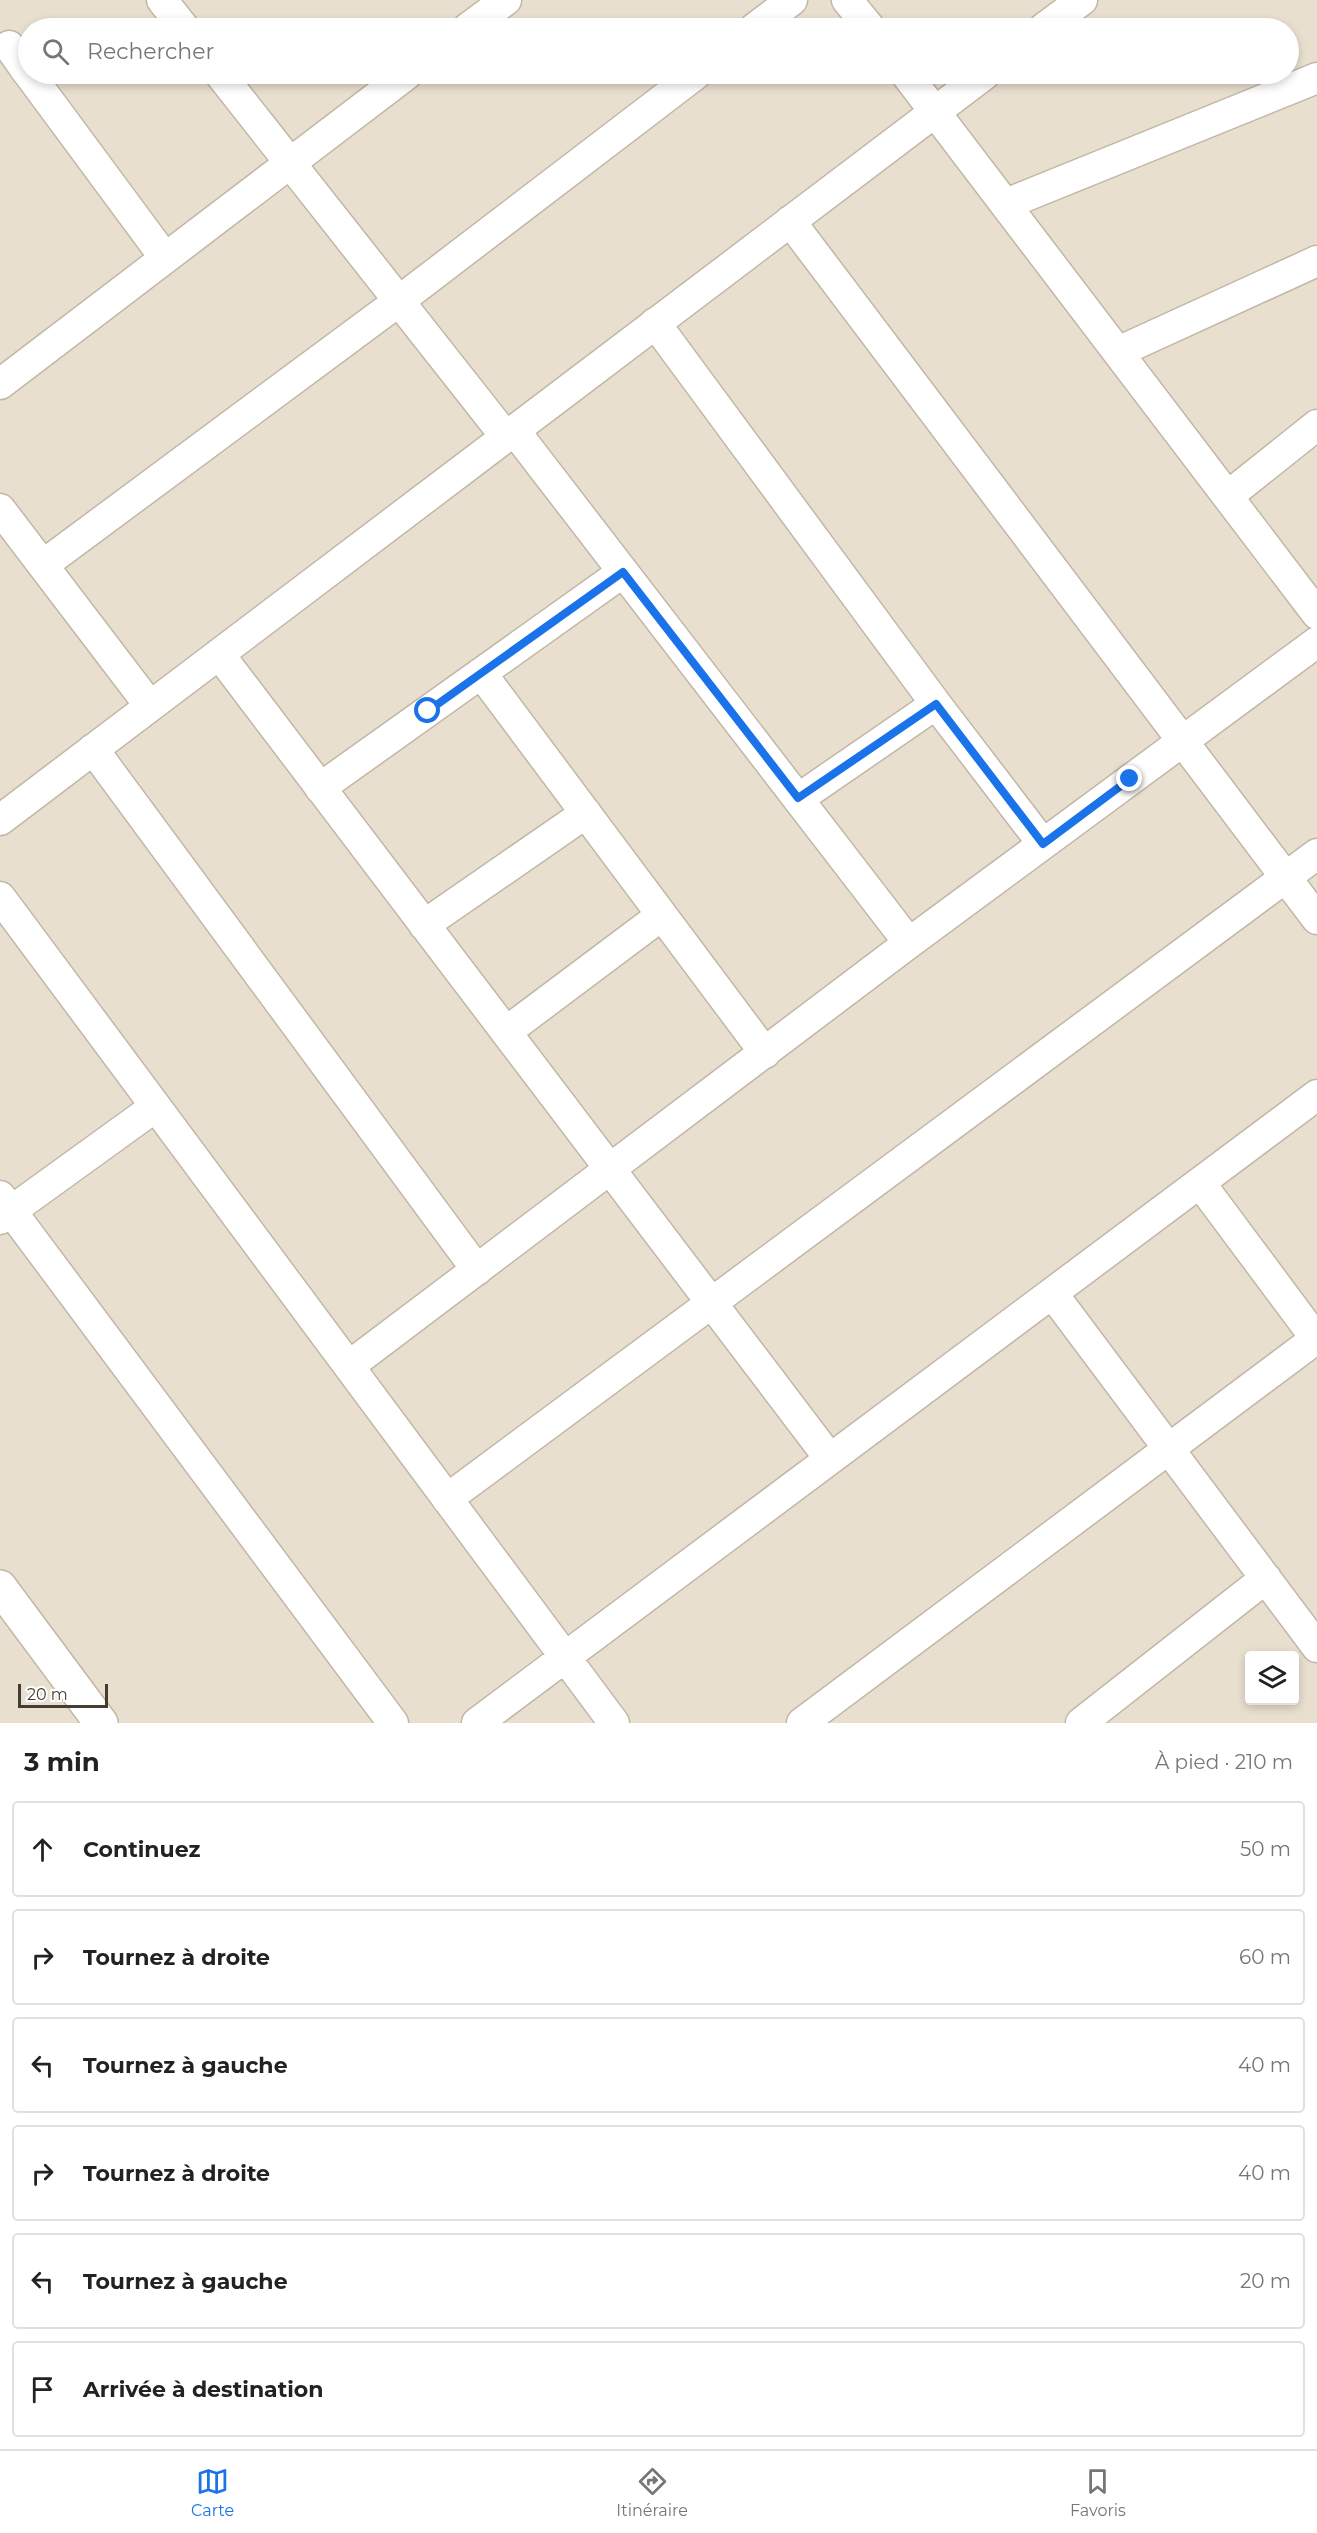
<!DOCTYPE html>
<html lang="fr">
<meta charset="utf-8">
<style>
body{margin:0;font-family:Montserrat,sans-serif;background:#f6f6f6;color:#222}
.controls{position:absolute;right:18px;bottom:18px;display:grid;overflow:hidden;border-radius:6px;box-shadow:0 3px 9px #0003}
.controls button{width:54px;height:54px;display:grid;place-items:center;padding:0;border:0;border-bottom:2px solid #e0e0e0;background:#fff;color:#222;font:30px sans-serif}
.scale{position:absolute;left:18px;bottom:15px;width:90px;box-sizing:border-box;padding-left:6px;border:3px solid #453c32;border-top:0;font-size:16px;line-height:21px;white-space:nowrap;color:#453c32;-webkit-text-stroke:4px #fff;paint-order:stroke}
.stop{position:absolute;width:18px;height:18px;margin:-14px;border:4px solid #1a73e8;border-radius:50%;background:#fff}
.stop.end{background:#1a73e8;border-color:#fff;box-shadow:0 2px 6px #0008}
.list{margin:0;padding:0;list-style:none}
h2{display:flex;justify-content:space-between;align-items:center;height:78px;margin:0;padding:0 24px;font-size:26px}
h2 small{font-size:20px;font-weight:400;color:#767676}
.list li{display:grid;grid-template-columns:39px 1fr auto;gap:18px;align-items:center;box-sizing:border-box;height:96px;margin:0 12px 12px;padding:0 12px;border:2px solid #e0e0e0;border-radius:6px}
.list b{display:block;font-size:22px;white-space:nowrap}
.list em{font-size:20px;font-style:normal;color:#767676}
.icon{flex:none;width:33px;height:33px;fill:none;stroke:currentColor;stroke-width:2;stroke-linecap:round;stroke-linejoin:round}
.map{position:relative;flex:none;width:1317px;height:1723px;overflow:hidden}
.search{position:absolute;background:#fff;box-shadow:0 3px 9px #0003;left:18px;right:18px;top:18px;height:66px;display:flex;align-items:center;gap:15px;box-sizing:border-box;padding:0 21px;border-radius:33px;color:#767676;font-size:22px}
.sheet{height:726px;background:#fff}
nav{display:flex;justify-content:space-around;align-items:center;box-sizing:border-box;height:84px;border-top:2px solid #e0e0e0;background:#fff;font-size:16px;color:#767676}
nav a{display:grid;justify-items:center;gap:3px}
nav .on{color:#1a73e8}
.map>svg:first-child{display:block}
</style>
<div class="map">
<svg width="1317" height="1723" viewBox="0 0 1317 1723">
<rect width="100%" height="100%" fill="#f3ede2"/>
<path fill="#e8dfcf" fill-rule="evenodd" d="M0 0H1317V1723H0ZM28 28H1288V74H28ZM1250 1656H1294V1700H1250Z"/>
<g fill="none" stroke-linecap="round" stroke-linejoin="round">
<defs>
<path id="minor" d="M162 0 184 28
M847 0 870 28
M468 28 506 0
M755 28 792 0
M1044 28 1082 0
M9 46 28 73
M29 74 165 258
M220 74 506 437
M906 74 1317 614
M1006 204 1317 78
M790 221 1317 919
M655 323 936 704 1043 844
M1118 352 1317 261
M0 384 407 74
M514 430 909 943
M1228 496 1317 425
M0 509 150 706
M43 565 399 301 696 74
M219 654 830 1459
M481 673 765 1053
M93 749 477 1270
M320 788 623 572
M798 799 936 704
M0 820 985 74
M0 897 614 1723
M424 925 586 813
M506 1032 662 915
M1200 1183 1317 1340
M0 1196 393 1723
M0 1219 155 1107
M1052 1293 1317 1647
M349 1366 909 943 1317 642
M447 1499 1317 854
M477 1723 1317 1095
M802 1723 1317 1338
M1081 1723 1266 1578"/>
<path id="tertiary" d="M0 1587 101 1723"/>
</defs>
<use href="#minor" stroke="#c2b7a7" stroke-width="33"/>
<use href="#tertiary" stroke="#c2b7a7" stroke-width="36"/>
<use href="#minor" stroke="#fff" stroke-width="30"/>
<use href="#tertiary" stroke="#fff" stroke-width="33"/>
</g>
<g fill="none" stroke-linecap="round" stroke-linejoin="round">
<path stroke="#1a73e8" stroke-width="8" d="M428 711 623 572 798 798 936 704 1043 844 1130 779"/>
</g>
</svg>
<div class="controls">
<button><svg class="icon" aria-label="layers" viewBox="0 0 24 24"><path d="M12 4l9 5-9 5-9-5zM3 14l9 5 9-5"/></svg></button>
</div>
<div class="scale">20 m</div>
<div class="stop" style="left:428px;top:711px"></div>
<div class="stop end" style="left:1130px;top:779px"></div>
<div class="search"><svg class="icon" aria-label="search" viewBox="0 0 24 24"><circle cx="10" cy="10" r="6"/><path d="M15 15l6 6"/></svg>Rechercher</div>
</div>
<section class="sheet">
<h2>3 min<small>À pied · 210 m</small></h2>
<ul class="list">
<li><svg class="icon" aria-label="ahead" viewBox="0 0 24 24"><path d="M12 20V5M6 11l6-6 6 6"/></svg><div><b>Continuez</b></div><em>50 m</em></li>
<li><svg class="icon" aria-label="right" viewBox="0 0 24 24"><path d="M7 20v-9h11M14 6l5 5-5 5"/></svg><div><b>Tournez à droite</b></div><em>60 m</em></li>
<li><svg class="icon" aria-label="left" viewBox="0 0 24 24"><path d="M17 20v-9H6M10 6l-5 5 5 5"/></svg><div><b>Tournez à gauche</b></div><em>40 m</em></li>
<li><svg class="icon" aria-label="right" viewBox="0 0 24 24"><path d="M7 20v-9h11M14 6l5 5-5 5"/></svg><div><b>Tournez à droite</b></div><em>40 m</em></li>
<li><svg class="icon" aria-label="left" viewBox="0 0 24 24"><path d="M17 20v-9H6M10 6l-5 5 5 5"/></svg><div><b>Tournez à gauche</b></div><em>20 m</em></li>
<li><svg class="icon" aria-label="arrive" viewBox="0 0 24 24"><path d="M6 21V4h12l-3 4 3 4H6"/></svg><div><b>Arrivée à destination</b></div></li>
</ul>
</section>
<nav>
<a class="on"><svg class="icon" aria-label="map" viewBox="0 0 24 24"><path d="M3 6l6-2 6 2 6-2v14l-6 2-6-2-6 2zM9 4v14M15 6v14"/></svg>Carte</a>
<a><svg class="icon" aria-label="directions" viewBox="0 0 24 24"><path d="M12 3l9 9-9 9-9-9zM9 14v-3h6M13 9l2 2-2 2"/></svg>Itinéraire</a>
<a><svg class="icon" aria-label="saved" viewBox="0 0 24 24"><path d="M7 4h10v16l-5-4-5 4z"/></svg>Favoris</a>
</nav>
